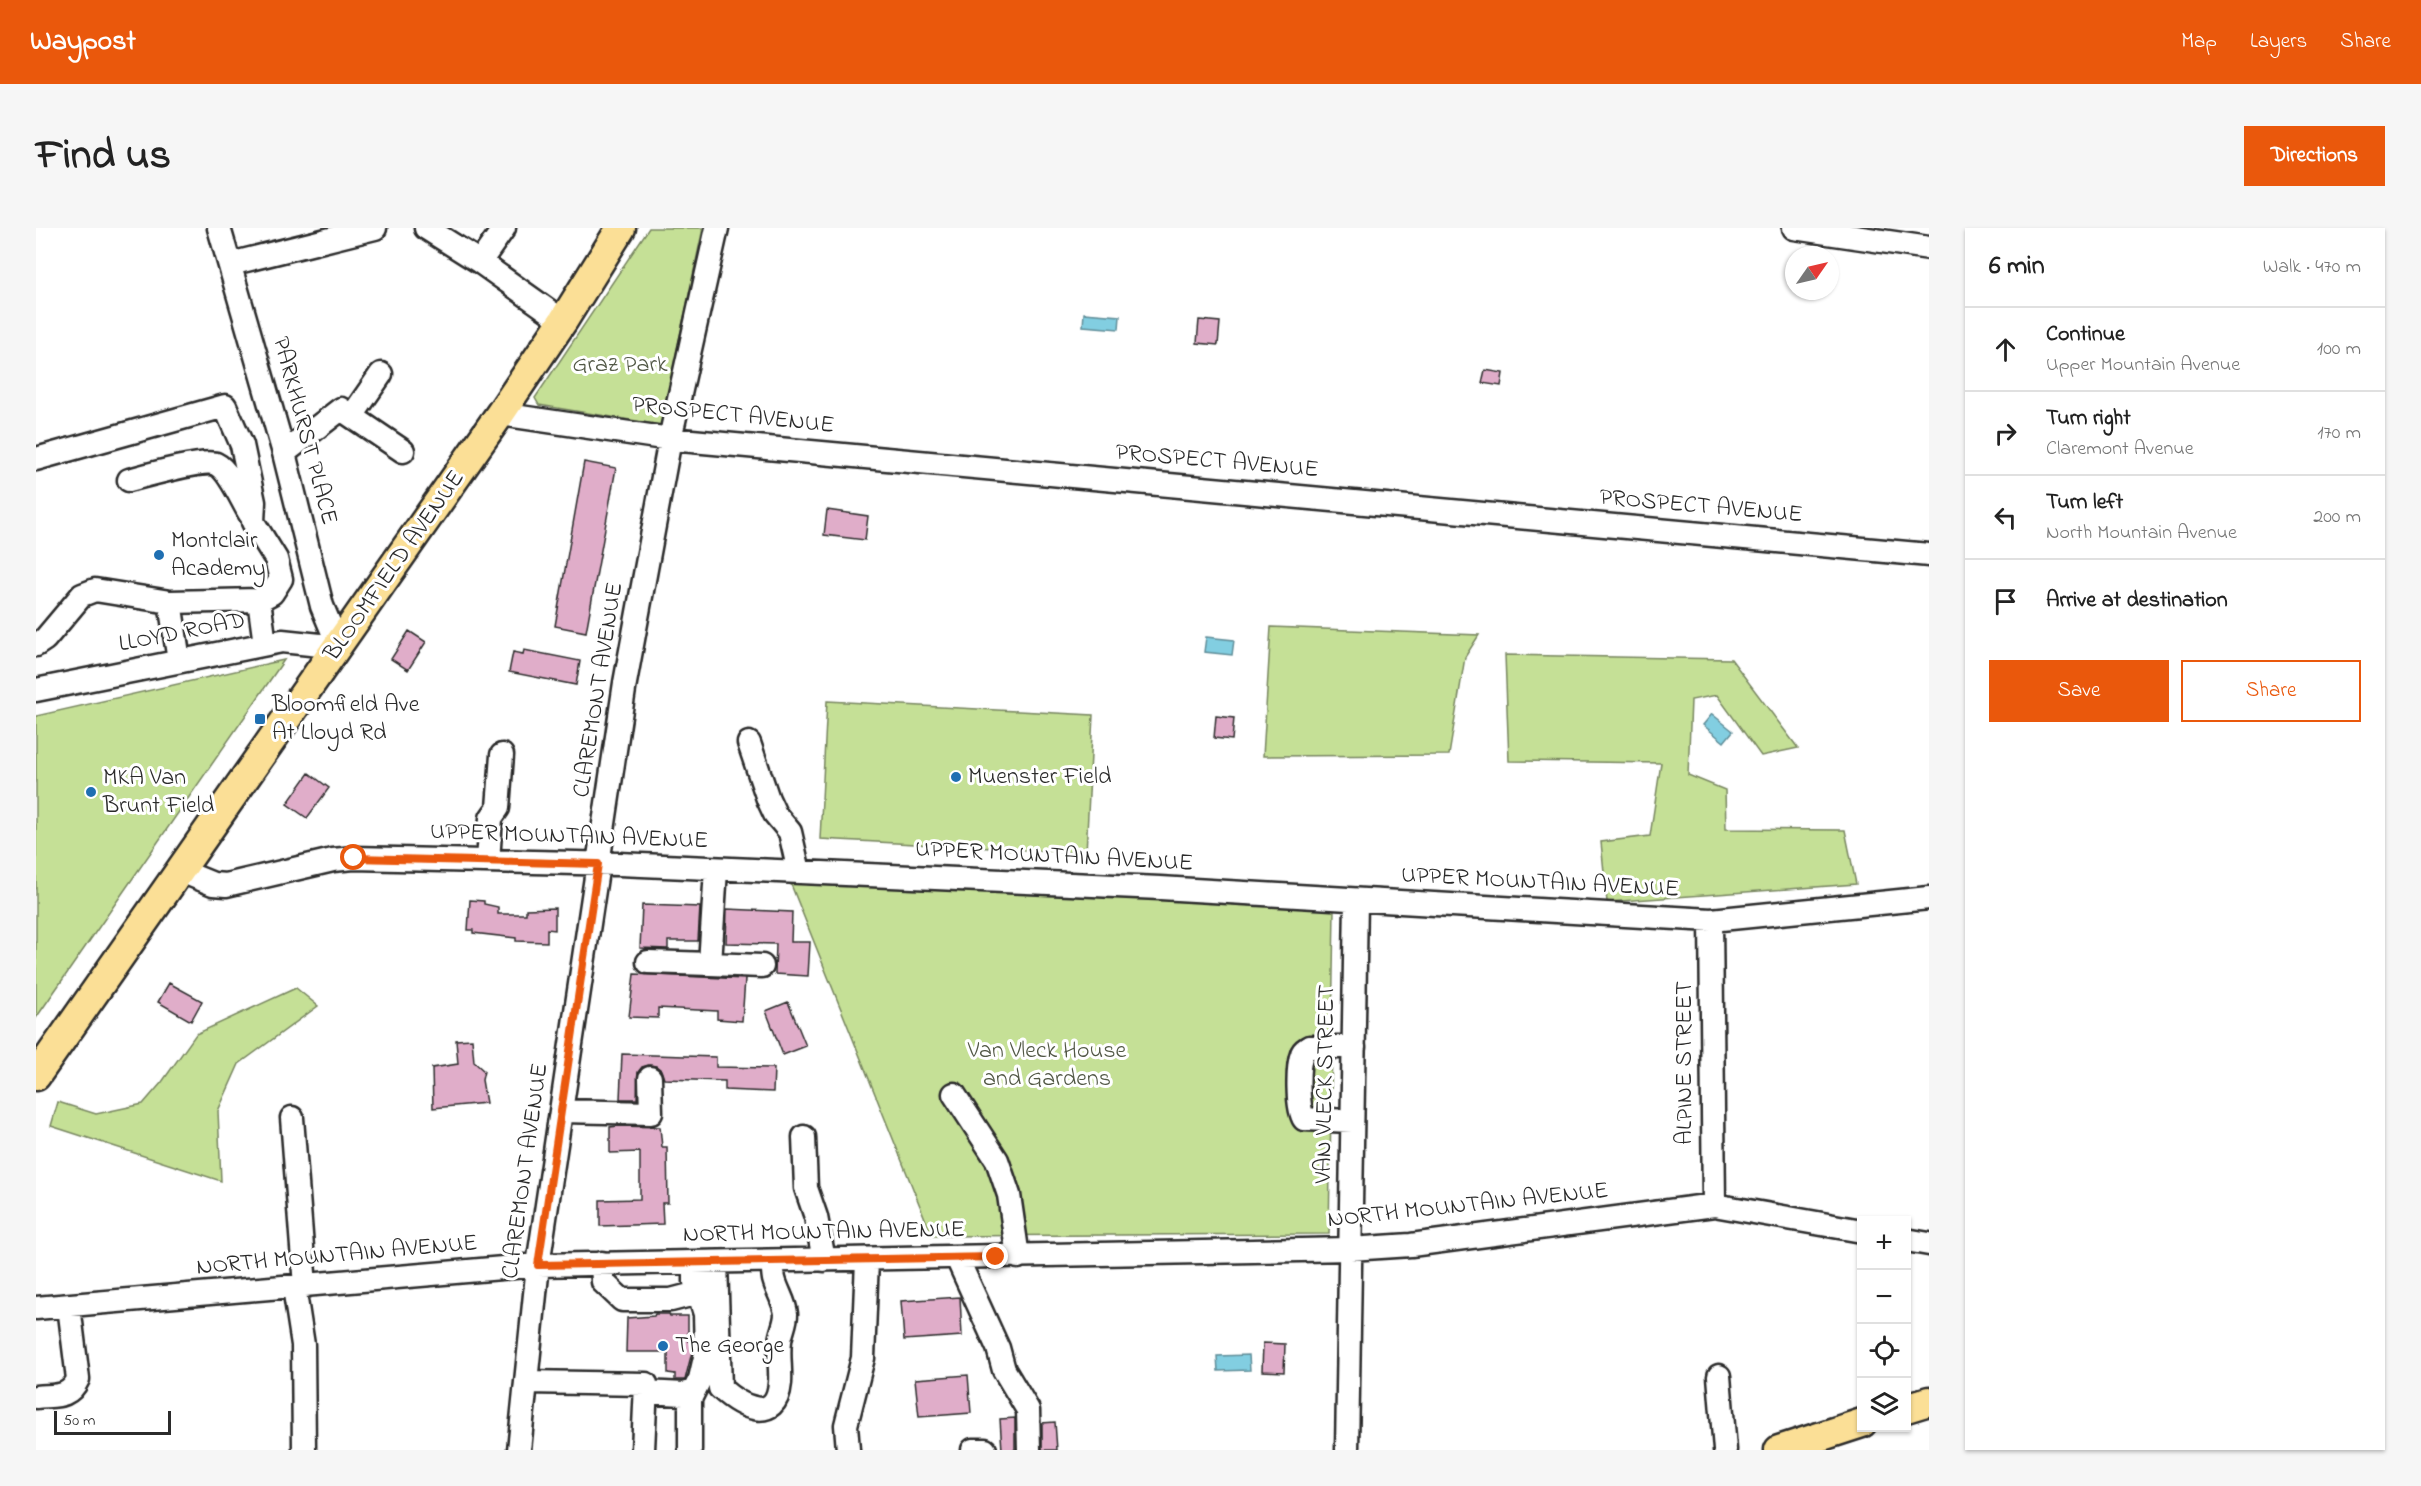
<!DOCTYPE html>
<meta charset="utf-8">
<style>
body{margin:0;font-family:"Indie Flower",sans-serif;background:#f6f6f6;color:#222}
.controls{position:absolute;right:18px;bottom:18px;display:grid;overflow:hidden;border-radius:0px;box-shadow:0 2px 4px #0004}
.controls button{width:54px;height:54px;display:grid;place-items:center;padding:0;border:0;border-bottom:2px solid #e0e0e0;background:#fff;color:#222;font:30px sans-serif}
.compass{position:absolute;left:1749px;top:18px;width:54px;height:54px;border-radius:50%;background:#fff;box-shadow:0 2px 4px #0004;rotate:56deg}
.scale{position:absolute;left:18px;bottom:15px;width:117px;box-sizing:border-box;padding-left:6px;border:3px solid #2b2b2b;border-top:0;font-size:16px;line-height:21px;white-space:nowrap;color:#2b2b2b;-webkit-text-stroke:4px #fff;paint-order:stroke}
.stop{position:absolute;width:18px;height:18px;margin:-14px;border:4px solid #ea580c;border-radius:50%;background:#fff}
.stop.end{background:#ea580c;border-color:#fff;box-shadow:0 2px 6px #0008}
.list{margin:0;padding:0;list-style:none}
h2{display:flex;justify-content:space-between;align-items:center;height:78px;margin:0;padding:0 24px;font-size:26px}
h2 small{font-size:20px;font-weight:400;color:#767676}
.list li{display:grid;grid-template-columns:39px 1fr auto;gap:18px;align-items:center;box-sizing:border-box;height:84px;padding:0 24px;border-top:2px solid #e0e0e0}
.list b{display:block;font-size:22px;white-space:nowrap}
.list p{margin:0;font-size:20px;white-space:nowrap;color:#767676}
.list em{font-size:20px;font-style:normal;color:#767676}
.actions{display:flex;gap:12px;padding:18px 24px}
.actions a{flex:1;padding:14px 0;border:2px solid #ea580c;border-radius:0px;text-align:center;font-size:21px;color:#ea580c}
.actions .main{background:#ea580c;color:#fff}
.icon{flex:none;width:33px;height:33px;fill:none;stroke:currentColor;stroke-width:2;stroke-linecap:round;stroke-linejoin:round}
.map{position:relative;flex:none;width:1893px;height:1222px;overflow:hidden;border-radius:0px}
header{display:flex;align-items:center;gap:36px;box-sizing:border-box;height:84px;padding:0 30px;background:#ea580c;color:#fff}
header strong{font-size:28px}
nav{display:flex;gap:33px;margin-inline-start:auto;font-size:21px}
.intro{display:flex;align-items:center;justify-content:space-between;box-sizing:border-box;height:144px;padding:0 36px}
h1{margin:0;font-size:42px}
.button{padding:15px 27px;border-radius:0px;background:#ea580c;color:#fff;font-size:21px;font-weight:700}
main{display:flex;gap:36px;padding:0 36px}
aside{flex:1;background:#fff;border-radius:0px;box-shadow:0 2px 4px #0004}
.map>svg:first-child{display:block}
</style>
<header>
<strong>Waypost</strong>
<nav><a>Map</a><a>Layers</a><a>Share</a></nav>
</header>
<div class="intro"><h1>Find us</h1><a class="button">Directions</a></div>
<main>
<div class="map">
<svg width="1893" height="1222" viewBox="0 0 1893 1222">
<rect width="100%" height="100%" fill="#fff"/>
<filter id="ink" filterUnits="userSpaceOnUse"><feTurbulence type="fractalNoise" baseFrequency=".0167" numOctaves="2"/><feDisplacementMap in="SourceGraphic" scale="12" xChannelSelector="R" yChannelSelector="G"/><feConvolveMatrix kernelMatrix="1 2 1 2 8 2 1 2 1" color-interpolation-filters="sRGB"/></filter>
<g filter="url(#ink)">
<path fill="#c5e096" stroke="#788660" stroke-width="1.5" d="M613 0H667L625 197 503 177 499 170Z
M1235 399 1443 407 1429 429 1413 527 1227 528Z
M1469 427 1695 431 1762 520 1725 528 1681 467 1655 472 1652 547 1689 562 1690 601 1809 602 1820 656 1571 674 1565 614 1614 608 1625 535 1473 533Z
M248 432 0 790V488Z
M791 473 1057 487 1050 625 784 611Z
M754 654 1298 680 1293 1006 896 1008Z
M260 760 282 778 203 836 182 883 185 953 15 898 22 874 60 886 107 876 126 854 160 806Z"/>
<path fill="#82cee1" stroke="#5f8d98" stroke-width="1.5" d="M1048 85 1084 88 1083 101 1047 98Z
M1170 409 1198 412 1196 427 1168 424Z
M1676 486 1697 503 1688 514 1667 497Z
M1213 1127 1214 1142 1182 1143 1181 1128Z"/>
<path fill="#e0adc9" stroke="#2b2b2b" stroke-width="1.5" d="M1163 92 1184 94 1182 117 1161 115Z
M1449 142 1467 145 1465 158 1446 155Z
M548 234 580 240 550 404 519 398Z
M791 282 832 288 829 312 788 307Z
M373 403 390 414 372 442 355 431Z
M488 422 544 433 540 457 473 444 477 424 487 426Z
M1180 488 1198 490 1196 512 1178 510Z
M273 545 293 560 271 590 251 576Z
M434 672 448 673V676L462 679V686H490V681L519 680V702L511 701V714L480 713V710L437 705V702H432Z
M606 677 664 679 662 713H632V721L604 720Z
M691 681 756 684 755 714H774L772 748 739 746 740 716 690 715Z
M598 746 709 751 706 793 681 791V783L622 780V790L593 789Z
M133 755 166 773 155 793 122 774Z
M752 774 770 818 747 827 730 783Z
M436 811 438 834 448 843 446 852 450 875 397 880 396 840 422 836 420 812Z
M586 826 680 829V839L738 840 737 864 689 862V853L628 851 625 842 620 838 613 837 606 839 602 844 601 871H584Z
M583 898 624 899 626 919H631L632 975H626L627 996 564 998V972L604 971V924L574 925V899Z
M924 1069 926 1108 868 1112 865 1073Z
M619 1086H633L634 1088H652V1113H656V1124L649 1152H639V1146L632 1145V1124H590L591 1090 618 1088Z
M1227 1115 1249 1116 1248 1144 1226 1143Z
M932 1147 935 1185 883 1189 879 1151Z
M979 1190V1222H966L964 1191Z
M1019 1194 1021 1222H1006V1195Z"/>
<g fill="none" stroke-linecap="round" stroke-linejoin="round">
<defs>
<path id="minor" d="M390 0 444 34 527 93
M1758 0 1893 20
M444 34 468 0
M194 36 339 0
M464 186 634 211 1893 327
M316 188 345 146
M248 225 305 181 367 223
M0 231 189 178 206 217 218 274 217 294 240 331 245 351 236 365 223 372 134 374 59 362 46 367 9 411 0 417
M93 252C108 248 169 231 180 236 193 242 206 273 214 286
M223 372 229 416
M134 374 143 433
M0 462 246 413 303 419 286 378 248 225 183 0
M713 515 732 571 739 586 754 604 763 644
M452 633 455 590 462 580 466 527
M680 641 674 736 726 738
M145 643 177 656 190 657 297 632 318 630 583 636 1124 660 1675 692 1893 670
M1675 692 1678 977
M612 734 674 736
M918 866 961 932 973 967 982 1029
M526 883 615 885 614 850
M256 890 269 1058
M1316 893 1268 891C1261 881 1261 838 1266 826 1267 822 1269 822 1273 819H1318
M768 909 770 960 780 989 788 1032
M1870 1012 1893 1016
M921 1030 962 1120 968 1142 992 1182 993 1222
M680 1034 684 1160C704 1178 740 1198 744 1155 745 1141 742 1127 744 1113 745 1104 750 1095 750 1086 749 1074 741 1063 738 1051 737 1046 737 1039 736 1033
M566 1035 567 1054 586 1072H635L662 1065
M258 1059 267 1117 268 1222
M0 1080 502 1037 1314 1021 1375 1017 1678 977 1826 1003
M1683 1148 1689 1222
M490 1154 610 1156 607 1222
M609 1164 648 1166 658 1163
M0 1169C19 1167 33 1171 42 1151L33 1078
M483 1222 502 1037 589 455 634 211 681 0
M654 1222V1171L664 1151 670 1125 669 1086 659 1054V1034
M812 1222 810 1197 827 1130 831 1032
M937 1222H949
M1311 1222 1320 672"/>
<path id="major" d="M0 848 464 186 527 93 585 0
M1870 1180 1893 1173
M1743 1222 1826 1195"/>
</defs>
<use href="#minor" stroke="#2b2b2b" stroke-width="27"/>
<use href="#major" stroke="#2b2b2b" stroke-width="33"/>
<use href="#minor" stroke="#fff" stroke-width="22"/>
<use href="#major" stroke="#fbdf96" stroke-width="28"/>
</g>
</g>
<g fill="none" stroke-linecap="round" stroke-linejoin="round" filter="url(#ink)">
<path stroke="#ea580c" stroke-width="8" d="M318 630 562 636 502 1037 960 1029"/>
</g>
<g fill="#1f6fb2" stroke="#fff" stroke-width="2">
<circle cx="123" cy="327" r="6"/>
<rect x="218" y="485" width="12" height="12" rx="3"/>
<circle cx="920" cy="549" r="6"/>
<circle cx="55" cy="564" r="6"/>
<circle cx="627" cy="1118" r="6"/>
</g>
<g text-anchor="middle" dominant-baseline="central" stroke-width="6" stroke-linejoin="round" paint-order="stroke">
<g font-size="24" fill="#525846" stroke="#fff">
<text x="584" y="137">Graz Park</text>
<text x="1011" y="823">Van Vleck House<tspan x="1011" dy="28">and Gardens</tspan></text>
</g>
<g font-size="24" fill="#2b2b2b" stroke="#fff">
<text transform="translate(697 188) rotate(6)">PROSPECT AVENUE</text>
<text transform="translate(268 203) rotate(75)">PARKHURST PLACE</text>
<text transform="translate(1181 234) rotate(5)">PROSPECT AVENUE</text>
<text transform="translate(1665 279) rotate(5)">PROSPECT AVENUE</text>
<text transform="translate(359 338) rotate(-55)">BLOOMFIELD AVENUE</text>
<text transform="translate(146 405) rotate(-11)">LLOYD ROAD</text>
<text transform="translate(563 462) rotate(-81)">CLAREMONT AVENUE</text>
<text transform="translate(533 609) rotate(2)">UPPER MOUNTAIN AVENUE</text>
<text transform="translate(1018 629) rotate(3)">UPPER MOUNTAIN AVENUE</text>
<text transform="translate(1504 655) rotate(3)">UPPER MOUNTAIN AVENUE</text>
<text transform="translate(1649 835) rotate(-90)">ALPINE STREET</text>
<text transform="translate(1290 856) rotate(-89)">VAN VLECK STREET</text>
<text transform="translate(490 943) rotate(-82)">CLAREMONT AVENUE</text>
<text transform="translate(1432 978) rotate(-6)">NORTH MOUNTAIN AVENUE</text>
<text transform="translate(788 1005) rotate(-1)">NORTH MOUNTAIN AVENUE</text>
<text transform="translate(301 1028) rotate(-5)">NORTH MOUNTAIN AVENUE</text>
</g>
<g font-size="24" fill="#2b2b2b" stroke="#fff" text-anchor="start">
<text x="135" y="313">Montclair<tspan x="135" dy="28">Academy</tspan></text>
<text x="236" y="477">Bloomfield Ave<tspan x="236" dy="28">At Lloyd Rd</tspan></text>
<text x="932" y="549">Muenster Field</text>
<text x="67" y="550">MKA Van<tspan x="67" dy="28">Brunt Field</tspan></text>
<text x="639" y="1118">The George</text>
</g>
</g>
</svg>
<div class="controls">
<button>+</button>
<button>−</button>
<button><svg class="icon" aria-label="locate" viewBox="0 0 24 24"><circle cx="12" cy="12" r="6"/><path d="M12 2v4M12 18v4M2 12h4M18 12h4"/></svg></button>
<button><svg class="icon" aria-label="layers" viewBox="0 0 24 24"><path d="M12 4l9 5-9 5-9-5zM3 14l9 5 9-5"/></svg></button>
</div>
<svg class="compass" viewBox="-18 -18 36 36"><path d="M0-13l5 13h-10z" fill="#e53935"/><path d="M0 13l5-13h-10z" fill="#767676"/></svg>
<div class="scale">50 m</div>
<div class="stop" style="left:318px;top:630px"></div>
<div class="stop end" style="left:960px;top:1029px"></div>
</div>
<aside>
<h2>6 min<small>Walk · 470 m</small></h2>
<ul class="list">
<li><svg class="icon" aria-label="ahead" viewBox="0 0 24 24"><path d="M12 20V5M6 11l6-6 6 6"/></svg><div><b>Continue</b><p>Upper Mountain Avenue</p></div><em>100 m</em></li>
<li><svg class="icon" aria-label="right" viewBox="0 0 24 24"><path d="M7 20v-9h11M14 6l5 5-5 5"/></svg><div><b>Turn right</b><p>Claremont Avenue</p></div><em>170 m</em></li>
<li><svg class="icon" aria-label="left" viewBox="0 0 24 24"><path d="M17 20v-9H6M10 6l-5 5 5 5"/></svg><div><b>Turn left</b><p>North Mountain Avenue</p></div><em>200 m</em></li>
<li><svg class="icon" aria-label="arrive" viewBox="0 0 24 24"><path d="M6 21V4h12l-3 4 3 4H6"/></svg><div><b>Arrive at destination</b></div></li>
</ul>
<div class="actions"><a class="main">Save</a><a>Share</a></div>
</aside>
</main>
